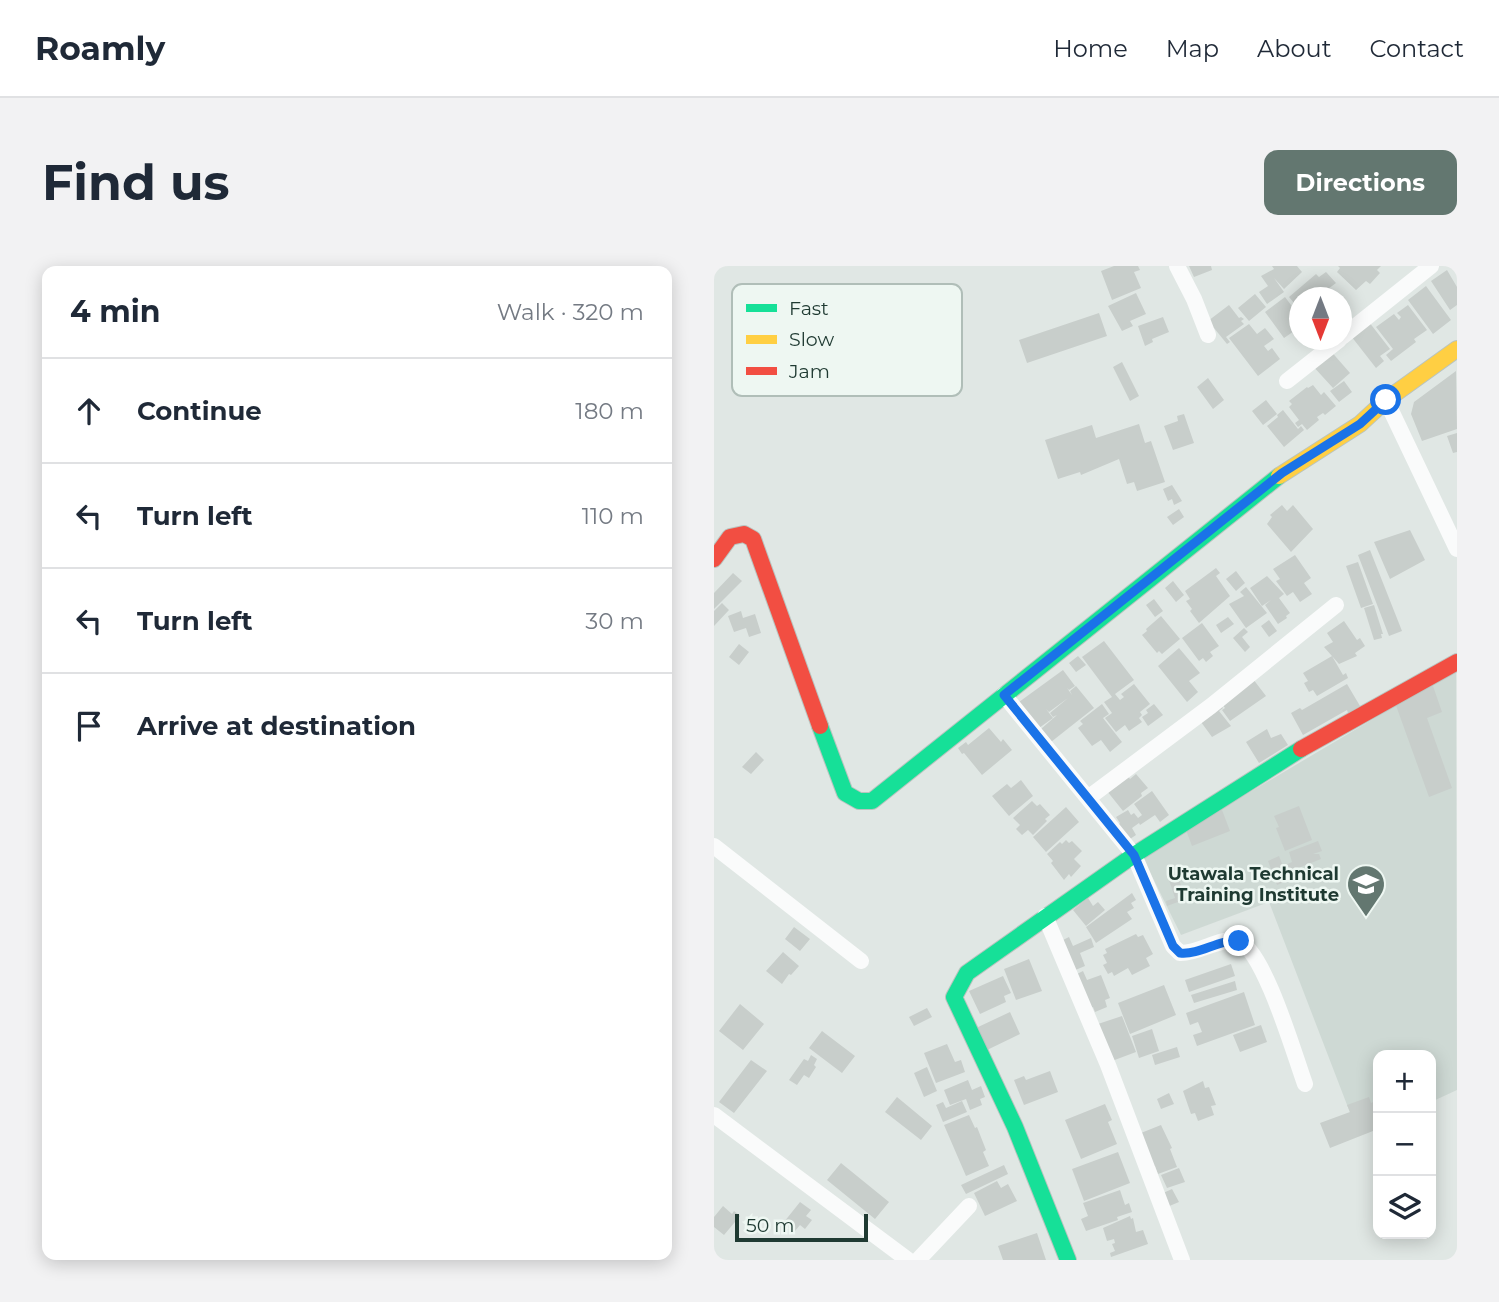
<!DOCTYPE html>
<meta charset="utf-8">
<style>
body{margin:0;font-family:Montserrat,sans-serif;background:#f2f2f3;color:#1f2937}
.controls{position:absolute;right:21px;bottom:21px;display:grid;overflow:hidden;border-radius:14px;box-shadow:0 4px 18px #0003}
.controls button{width:63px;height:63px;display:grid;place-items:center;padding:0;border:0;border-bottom:2px solid #e0e1e3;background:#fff;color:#1f2937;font:35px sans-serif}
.compass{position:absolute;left:575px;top:21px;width:63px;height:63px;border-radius:50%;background:#fff;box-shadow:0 4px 18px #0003;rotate:180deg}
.scale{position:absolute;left:21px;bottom:18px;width:133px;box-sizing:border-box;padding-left:7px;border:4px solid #1f3a32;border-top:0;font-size:19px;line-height:24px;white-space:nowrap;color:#1f3a32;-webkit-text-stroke:5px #eef7f2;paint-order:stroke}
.stop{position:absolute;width:21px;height:21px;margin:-16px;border:5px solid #1a73e8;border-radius:50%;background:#fff}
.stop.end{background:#1a73e8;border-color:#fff;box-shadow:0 2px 7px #0008}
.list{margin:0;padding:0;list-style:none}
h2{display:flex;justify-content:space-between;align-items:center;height:91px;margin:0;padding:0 28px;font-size:30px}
h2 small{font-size:23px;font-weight:400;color:#747a83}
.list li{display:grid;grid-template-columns:46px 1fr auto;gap:21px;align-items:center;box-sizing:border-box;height:105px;padding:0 28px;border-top:2px solid #e0e1e3}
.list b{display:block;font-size:26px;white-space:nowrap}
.list em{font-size:23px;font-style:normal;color:#747a83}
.icon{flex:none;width:38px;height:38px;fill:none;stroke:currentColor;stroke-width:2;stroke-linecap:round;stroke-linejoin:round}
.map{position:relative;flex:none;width:743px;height:994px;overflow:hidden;border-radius:14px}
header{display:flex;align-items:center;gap:42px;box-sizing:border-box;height:98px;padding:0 35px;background:#fff;border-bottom:2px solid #e0e1e3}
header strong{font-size:33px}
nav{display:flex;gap:38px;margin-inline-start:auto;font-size:24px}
.intro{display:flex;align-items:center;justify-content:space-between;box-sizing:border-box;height:168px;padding:0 42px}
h1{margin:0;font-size:49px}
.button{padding:18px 32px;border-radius:14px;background:#637770;color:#fff;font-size:24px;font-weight:700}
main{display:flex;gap:42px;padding:0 42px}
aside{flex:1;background:#fff;border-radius:14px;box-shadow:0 4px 18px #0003}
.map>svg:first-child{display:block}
</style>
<header>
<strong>Roamly</strong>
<nav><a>Home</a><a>Map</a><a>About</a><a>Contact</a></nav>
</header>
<div class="intro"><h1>Find us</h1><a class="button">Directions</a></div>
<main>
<aside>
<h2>4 min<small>Walk · 320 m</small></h2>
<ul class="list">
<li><svg class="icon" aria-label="ahead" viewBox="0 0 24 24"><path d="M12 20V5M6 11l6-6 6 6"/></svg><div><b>Continue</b></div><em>180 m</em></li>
<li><svg class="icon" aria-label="left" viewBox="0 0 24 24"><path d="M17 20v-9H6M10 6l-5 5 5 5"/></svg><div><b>Turn left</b></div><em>110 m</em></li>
<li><svg class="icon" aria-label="left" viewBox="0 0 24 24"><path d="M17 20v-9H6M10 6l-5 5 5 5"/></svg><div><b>Turn left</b></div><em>30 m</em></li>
<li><svg class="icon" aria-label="arrive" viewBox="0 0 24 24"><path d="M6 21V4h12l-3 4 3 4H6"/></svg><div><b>Arrive at destination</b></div></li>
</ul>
</aside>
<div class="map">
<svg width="743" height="994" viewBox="0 0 743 994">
<rect width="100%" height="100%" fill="#e0e7e4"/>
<path fill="#ced9d4" d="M742 404 743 824 717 836V789H664V861L645 870 555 636 467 669 428 590Z"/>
<path fill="#c8cecb" d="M400 0H424L426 4 420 6 427 22 398 34 387 5Z
M475 0H497L498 4 480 11Z
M558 0H583L588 6 570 23 560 12 570 26 553 38 545 26 554 20 547 10 560 3Z
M624 0H667L663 4 666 7 656 18 652 15 642 24 623 6 626 2Z
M733 4 743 21V39L736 44 717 15Z
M612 6 622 17 614 23 619 29 616 32H586V44L575 31 602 8 605 11Z
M712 20 737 54 719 68 694 34Z
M422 27 432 48 416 55 419 60 408 65 394 40Z
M541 28 552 41 535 55 524 42Z
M571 31 586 51V61L570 72 551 46Z
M515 39 525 52 527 51 530 53 527 55 530 58 512 71 516 76 513 78 500 62 496 65 490 58Z
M694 39 713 64 700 73 702 76 677 95 672 89 679 83 662 61 680 48 685 54 687 51 683 47Z
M385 47 393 70 313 97 305 74Z
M449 51 455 66 438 73 439 76 431 80 424 60Z
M655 56 676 83 666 90 670 95 662 102 637 70Z
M535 58 543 68 551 62 560 73 550 80 554 85 558 82 566 93 544 110 515 72Z
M615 83 636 107 619 122 597 98Z
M408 96 425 130 416 135 399 101Z
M742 105 743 163 708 175 697 148 700 136Z
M494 112 510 134 499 143 483 121Z
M630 115 638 126 625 136 616 125Z
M599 119 607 129 610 126 622 140 611 149 609 147 603 151 605 154 593 164 588 158 584 161 581 157 585 154 575 141 578 138 575 135 593 121 594 122Z
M552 134 563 148 549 159 538 145Z
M569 144 584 163 587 160 590 164 570 181 553 160 564 151 563 149Z
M470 148 480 177 459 184 450 160 464 155 463 150Z
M425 158 431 177 437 175 451 216 423 225 420 216 413 218 405 193 367 209 366 206 344 213 331 174 378 159 382 172Z
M743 167V186L739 187 733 170Z
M458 219 468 235 460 239 458 233 454 235 449 223Z
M568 239 573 245 579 239 599 263 577 286 553 258 558 251 556 249Z
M465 243 470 251 459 259 453 251Z
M696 264 711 294 676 313 660 276Z
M656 284 688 365 675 370 644 289Z
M581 289 597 312 590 317 598 328 586 336 579 326 573 330 562 315 566 313 559 303Z
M644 296 659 338 647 342 632 300Z
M502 302 506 307 502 310 516 330 485 357 476 345 478 343 472 335 476 333 471 325Z
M522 305 531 317 522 325 512 313Z
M19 307 28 315 0 343V327Z
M553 310 570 328 565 332 576 347 572 350 573 352 564 358 551 339 557 334 548 340 536 322Z
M459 315 470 329 462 336 451 322Z
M532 321 553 347 532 362 515 338 530 330 526 326Z
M440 333 449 345 441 351 432 339Z
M8 337 15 344 0 360V345Z
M660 339 669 368H667L668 372 660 374 650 342Z
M27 345 29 352 41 348 47 367 35 371 32 362 20 366 14 350Z
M447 350 466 373 448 388 445 385 443 387 428 369 433 365 432 363Z
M514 351 520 358 507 367 502 359Z
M555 354 563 365 555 371 547 360Z
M630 355 643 374 646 372 651 380 641 387 643 390 625 398 610 381 619 376 613 367Z
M488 357 505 380 496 386 499 390 492 396 489 392 485 395 468 372Z
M530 362 534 366 528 371 536 381 531 386 519 372Z
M390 375 420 414 401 428 406 434 410 431 407 428 420 418 436 438 426 446 428 449 425 452 428 456 415 465 411 459 402 466 391 452 398 447 390 436 398 431 368 391Z
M25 378 35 386 25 399 15 391Z
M465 382 486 407 475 415 484 426 473 436 444 400Z
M364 390 372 399 362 406 355 397Z
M618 390 629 409 632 407 634 412 603 430 599 424 595 426 590 417 594 415 589 407Z
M349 404 361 420 355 424 353 422 358 429 356 425 362 420 380 442 337 476 327 463 343 449 339 451 336 447 354 432 335 446 332 443 339 452 325 462 305 436Z
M539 413 552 430 516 455 508 444 511 442 506 436Z
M633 418 646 440 634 447 633 444 589 469 577 447 586 442 588 444Z
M719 420 728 446 713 452 738 522 715 531 680 434Z
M505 437 509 442 505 445 517 460 498 471 487 456Z
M388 438 395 448 389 452 408 476 396 486 387 474 378 480 364 462 369 458 366 455Z
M440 438 449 449 434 460 428 451 434 447 432 444Z
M275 462 287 476 289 473 298 484 268 509 250 487 248 488 244 482 252 476 254 479Z
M553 463 557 472 567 468 574 479 545 497 532 476Z
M42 486 50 494 37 508 28 501Z
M422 508 434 522 427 527 428 530 409 545 393 525 413 509 416 513Z
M307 514 319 530 295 550 278 530 293 518 297 522Z
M438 525 455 549 446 556 441 549 426 559 425 557 418 562 422 569 413 575 403 560 406 557 402 551 414 544 417 549 420 547 424 552 428 549 420 538Z
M318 535 323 540 326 538 336 549 331 553 333 555 319 569 314 564 308 569 302 563 306 559 299 552Z
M585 540 598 574 571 585 562 562 565 561 560 550Z
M352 541 365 556 332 586 319 571Z
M508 544 516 565 478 580 472 564Z
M352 574 355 577 358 575 368 585 360 593 367 600 357 611 355 608 350 614 337 597 339 595 333 588 346 576 348 578Z
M604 575 608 585 599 588H605L607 593 574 606 577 613 563 619 554 595 565 590 569 600 578 596 575 586Z
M464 611 472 633 453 640 452 635 461 632 455 614Z
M418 627 422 634 417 637 420 642 413 646 418 653 382 677 372 661Z
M374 632 379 640 384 636 391 644 372 660 359 644Z
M80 661 96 673 86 685 71 673Z
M422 668 424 671 429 669 439 688 432 692 436 700 418 709 414 702 400 710 398 706 394 708 389 699 393 697 389 689 393 687 391 683Z
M355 671 359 680 377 672 380 681 366 687 371 700 359 705 347 675Z
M69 686 85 700 77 709 75 708 68 718 52 705Z
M315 693 328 725 302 734 290 703Z
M517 698 521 710 475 726 471 714Z
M369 705 373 714 387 709 396 732 391 734 393 741 381 746 379 741 375 743 361 709Z
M289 710 297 727 290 730 292 736 266 748 255 725Z
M521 715 523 724 480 737 477 729Z
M450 719 462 749 416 768 404 737Z
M530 726 541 759 483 780 479 769 488 766 484 756 476 759 472 747Z
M26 738 50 758 29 784 5 765Z
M213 742 218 751 200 760 195 751Z
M296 746 306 768 273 784 262 762Z
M408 750 422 786 398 795 384 758Z
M547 759 553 776 526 786 519 769Z
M438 763 445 785 425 792 418 770Z
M108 765 141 790 128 807 95 782Z
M233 778 241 796 247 794 251 806 222 817 210 787Z
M463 781 466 791 441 799 438 789Z
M97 789 103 793 100 799 102 801 95 812 90 809 83 819 75 814 90 793 94 795Z
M37 794 53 805 20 847 5 836Z
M213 801 223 825 210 831 200 807Z
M336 805 344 826 310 839 300 814 310 810 312 814Z
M254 814 258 824 267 820 271 831 266 833 268 839 256 844 252 833 236 839 230 824Z
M489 815 491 822 495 821 502 839 497 840 500 849 484 855 481 847 477 848 469 825Z
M455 827 460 838 447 843 443 833Z
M183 831 218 860 207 874 171 846Z
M655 831 657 837 664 834V863L616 882 606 857 636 846 633 839Z
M248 835 253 846 229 856 222 839 229 836 232 842Z
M391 838 398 854 394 856 403 878 367 893 351 854Z
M255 849 261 862 263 861 272 884 269 886 275 900 252 910 230 859Z
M447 859 458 882 456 883 463 901 444 908 441 900 437 901 427 867Z
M404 886 416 917 370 935 358 903Z
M127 897 175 936 161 953 113 914Z
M290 899 294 908 252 928 247 919Z
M465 902 471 916 453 922 447 909Z
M283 915 287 922 294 918 303 935 271 950 260 927Z
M458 923 465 936 453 941 447 928Z
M406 924 411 939 415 937 418 946 403 951 404 954 372 965 367 953 374 950 369 937Z
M86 936 97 944 92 950 98 954 91 963 86 959 81 965 70 956Z
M9 940 18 948 20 945 26 950 10 969 0 961V951Z
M416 950 417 953 419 952 422 966 429 964 434 978 397 991 396 987 401 985 398 978 401 977 400 973 393 975 389 962Z
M323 967 332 994H289L284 980Z"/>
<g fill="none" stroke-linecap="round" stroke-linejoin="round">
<defs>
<path id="fast" d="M106 460 131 527 145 535H158L565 210
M354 994 301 861 240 731 253 707 420 589 587 483"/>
<path id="slow" d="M565 210 646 158 672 134 743 83"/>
<path id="jam" d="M0 293 16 271 30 268 39 273 106 460
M587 483 743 396"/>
</defs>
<use href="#fast" stroke="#b9c4bf" stroke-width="18"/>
<use href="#slow" stroke="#b9c4bf" stroke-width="18"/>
<use href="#jam" stroke="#b9c4bf" stroke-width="18"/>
<path stroke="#fafbfb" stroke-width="16" d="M463 0 480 33 494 69
M628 71 717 0
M573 115 625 74
M672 134 743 283
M290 429 420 589 459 680 466 687C485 688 508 670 524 675 550 683 581 791 591 818
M374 532 497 440 622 339
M0 580 147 695
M331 650 394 799 468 994
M0 849 194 994
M204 994 255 940"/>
<use href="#fast" stroke="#16e098" stroke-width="16"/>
<use href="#slow" stroke="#ffcf43" stroke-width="16"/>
<use href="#jam" stroke="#f24e42" stroke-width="16"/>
</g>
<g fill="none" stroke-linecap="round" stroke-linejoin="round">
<path stroke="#1a73e8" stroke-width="9" d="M525 675C504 673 487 689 466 687L459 680 420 589 290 429 568 207 646 158 672 134"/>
</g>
<defs>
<symbol id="university-pin" viewBox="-11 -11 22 30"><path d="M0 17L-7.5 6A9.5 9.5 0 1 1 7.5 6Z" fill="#637770" stroke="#eef7f2"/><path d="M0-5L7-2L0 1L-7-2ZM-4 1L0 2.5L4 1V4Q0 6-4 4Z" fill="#fff"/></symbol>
</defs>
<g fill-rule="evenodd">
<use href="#university-pin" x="630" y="596" width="44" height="60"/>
</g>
<g text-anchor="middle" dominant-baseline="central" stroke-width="5" stroke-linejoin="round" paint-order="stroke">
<g font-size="18" font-weight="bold" fill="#1f3a32" stroke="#eef7f2" text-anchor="end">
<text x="625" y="608">Utawala Technical<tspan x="625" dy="21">Training Institute</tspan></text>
</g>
</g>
<rect x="18" y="18" width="230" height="112" rx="10" fill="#eef7f2" stroke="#b0beb8" stroke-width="2"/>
<rect x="32" y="38" width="31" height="8" fill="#16e098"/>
<rect x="32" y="69" width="31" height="9" fill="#ffcf43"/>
<rect x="32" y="101" width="31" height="8" fill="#f24e42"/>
<g font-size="19" fill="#1f3a32">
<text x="75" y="49">Fast</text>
<text x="75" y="80">Slow</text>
<text x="75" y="112">Jam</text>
</g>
</svg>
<div class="controls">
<button>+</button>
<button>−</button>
<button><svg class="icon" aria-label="layers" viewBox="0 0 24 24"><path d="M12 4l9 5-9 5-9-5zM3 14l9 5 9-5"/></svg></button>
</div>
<svg class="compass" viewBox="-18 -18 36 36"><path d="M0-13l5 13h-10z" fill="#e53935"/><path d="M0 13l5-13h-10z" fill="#747a83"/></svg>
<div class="scale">50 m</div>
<div class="stop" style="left:672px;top:134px"></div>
<div class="stop end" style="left:525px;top:675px"></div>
</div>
</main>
